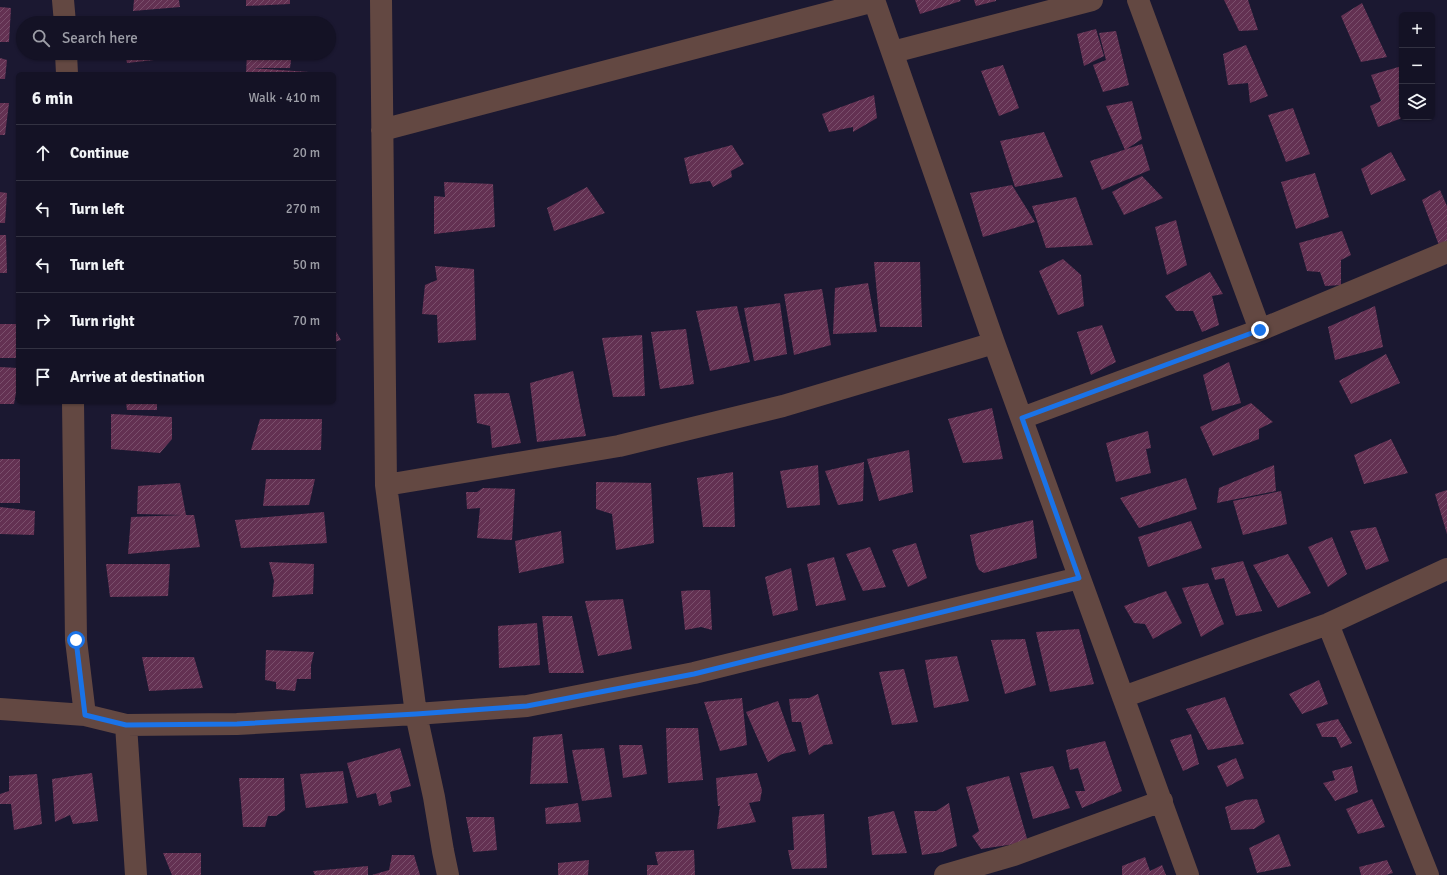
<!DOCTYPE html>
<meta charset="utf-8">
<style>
body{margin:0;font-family:Signika,sans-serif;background:#1d1b2d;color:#f1f3f6}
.controls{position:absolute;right:12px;top:12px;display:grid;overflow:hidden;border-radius:6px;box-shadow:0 1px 3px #0004}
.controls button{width:36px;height:36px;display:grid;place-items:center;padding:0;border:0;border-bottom:1px solid #333242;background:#141225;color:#f1f3f6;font:20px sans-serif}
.stop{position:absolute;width:12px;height:12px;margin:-9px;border:3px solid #1a73e8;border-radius:50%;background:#fff}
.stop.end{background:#1a73e8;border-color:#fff;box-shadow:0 1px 4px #0008}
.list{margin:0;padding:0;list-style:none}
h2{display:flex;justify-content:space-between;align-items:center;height:52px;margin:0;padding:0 16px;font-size:17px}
h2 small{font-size:13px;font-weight:400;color:#9d9ea7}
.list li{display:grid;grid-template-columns:26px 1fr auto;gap:12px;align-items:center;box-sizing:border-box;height:56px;padding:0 16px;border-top:1px solid #333242}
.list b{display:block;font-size:15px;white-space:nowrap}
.list em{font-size:13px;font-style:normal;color:#9d9ea7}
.icon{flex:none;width:22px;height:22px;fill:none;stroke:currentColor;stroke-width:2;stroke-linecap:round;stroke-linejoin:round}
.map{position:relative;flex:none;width:1447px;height:875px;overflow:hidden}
.search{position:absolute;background:#141225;box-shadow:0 1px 3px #0004;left:16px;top:16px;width:320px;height:44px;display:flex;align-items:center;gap:10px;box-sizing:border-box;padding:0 14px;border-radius:22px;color:#9d9ea7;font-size:15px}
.panel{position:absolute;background:#141225;box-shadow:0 1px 3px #0004;left:16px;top:72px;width:320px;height:332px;border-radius:6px}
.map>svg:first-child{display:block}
</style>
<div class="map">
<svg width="1447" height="875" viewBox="0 0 1447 875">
<defs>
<pattern id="building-hatch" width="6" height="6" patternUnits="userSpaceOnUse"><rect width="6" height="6" fill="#633152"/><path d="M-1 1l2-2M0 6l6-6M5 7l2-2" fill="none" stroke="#7a4f6c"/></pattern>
</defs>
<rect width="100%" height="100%" fill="#1b1831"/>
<path fill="url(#building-hatch)" d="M134 0H179L180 7 133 11Z
M246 0H290V4L246 6Z
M915 0H960L961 1 920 14Z
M974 0H996V1L976 6Z
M1224 0H1248L1258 30 1239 31Z
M1362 3 1387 57 1361 62 1341 16Z
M0 7 11 8 9 42H0Z
M151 17 152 23H122V22Z
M1096 29 1104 56 1084 66 1077 34Z
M1116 31 1129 85 1103 92 1093 65 1106 60 1099 33Z
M1246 45 1268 96 1250 103 1248 83 1228 85 1223 54Z
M125 53H154V60L127 63Z
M247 53H292L290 68H252L309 72V74H246Z
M0 58 7 60 5 79H0Z
M1003 65 1019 108 999 116 981 71Z
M1402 66V118L1378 127 1370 106 1381 101 1371 75Z
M874 95 877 118 853 132V127L829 132 822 114Z
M1132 101 1142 139 1125 150 1106 106Z
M0 103H9L5 135H0Z
M1293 108 1310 154 1286 162 1268 115Z
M1044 132 1063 177 1015 187 1000 141Z
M1142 144 1150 170 1102 190 1090 161Z
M732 145 744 164 731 171 732 177 713 187 710 181 690 184 684 158Z
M1391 152 1406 180 1371 195 1361 169Z
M1315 173 1329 217 1296 229 1281 182Z
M1142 176 1163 198 1124 215 1112 192Z
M444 182 493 184 495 227 434 234V196L445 197Z
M1012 185 1035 222 983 237 970 193Z
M587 187 605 213 554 231 547 208Z
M1440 190 1447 206V245L1440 248 1422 200Z
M0 192 7 193 5 223H0Z
M1076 197 1093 245 1046 248 1032 206Z
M1176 220 1187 265 1167 275 1155 227Z
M1342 231 1351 255 1341 260V285L1325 286 1320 272 1307 271 1299 243Z
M0 235H6L7 273H0Z
M1063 259 1081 275 1084 306 1058 315 1039 271Z
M874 262H920L922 327H880Z
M435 266 474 269 476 340 438 343 437 315 422 314 425 285 437 280Z
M1210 272 1223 294 1212 296 1219 325 1202 332 1193 311H1176L1165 296Z
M868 283 877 332 833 334 835 288Z
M822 289 831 345 794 355 784 294Z
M780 303 787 354 754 361 744 308Z
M737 306 750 362 710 371 696 311Z
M1375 306 1383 347 1335 360 1328 327Z
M0 324H18V358H0Z
M1102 325 1116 362 1091 375 1077 332Z
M334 328 341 340 334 342Z
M686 329 694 384 660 389 651 332Z
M642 335 645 396 613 397 602 338Z
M1386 354 1400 383 1351 404 1339 381Z
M1229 362 1241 403 1212 411 1203 375Z
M0 367 18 368V382L14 404H0Z
M573 371 586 436 537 442 530 383Z
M509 393 521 443 492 448 490 426 477 423 474 394Z
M126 402H157V410H127Z
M1251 403 1273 422 1259 429V439L1213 456 1200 427Z
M992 408 1003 459 963 463 948 419Z
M111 414 172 417V439L160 453 111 449Z
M260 419H322L321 450H251Z
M1148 431 1151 448 1146 449 1151 473 1116 482 1106 443Z
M1391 439 1408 473 1364 484 1354 455Z
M909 450 913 492 879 501 867 459Z
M0 459H20V503H0Z
M864 462 863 501 838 505 825 471Z
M818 465 820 505 787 508 780 471Z
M1274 465 1276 491 1217 503 1219 488Z
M733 472 735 527H703L697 478Z
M1186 478 1197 509 1139 528 1120 498Z
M266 479H315L309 505 263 506Z
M596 482 651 483 654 543 616 550 612 514 596 509Z
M180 483 186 515H194L200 547 128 554 131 517 183 515 137 514 138 486Z
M483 488 515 489 512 540 477 538 480 508 467 509 466 492H477Z
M1447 490V534L1435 494Z
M1281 491 1287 524 1243 535 1233 501Z
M0 507 35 511 34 535 0 534Z
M324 512 327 543 241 548 235 520Z
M1033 520 1037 558 984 573 979 570 976 564 970 535Z
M1191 521 1202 548 1148 567 1138 537Z
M1376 527 1389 561 1366 570 1350 531Z
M561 531 564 563 519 573 515 541Z
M1332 537 1347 574 1328 587 1308 547Z
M916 543 927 578 908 587 892 550Z
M870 547 886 587 863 591 846 554Z
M1288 554 1311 593 1278 608 1253 565Z
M834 557 846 600 816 606 807 564Z
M1243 561 1262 611 1236 616 1224 578 1215 580 1211 568Z
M269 562 314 564 313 594 272 597 274 581Z
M106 564H170L168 596 110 597Z
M791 568 798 610 773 616 765 577Z
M1208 583 1224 624 1214 629 1201 637 1182 588Z
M697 590H710L712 630 701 627 685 630 681 591Z
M1166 591 1182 623 1153 639 1145 624 1134 623 1124 606Z
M623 599 632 649 598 656 585 601Z
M542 616H572L584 673H549Z
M537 623 540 665 499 668 498 626Z
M1079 629 1094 684 1050 692 1036 632Z
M1025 639 1036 685 1005 694 991 640Z
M266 650 314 652 311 665V679H297L295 691 276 689V682L265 680Z
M957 656 969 701 934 708 925 660Z
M142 657H194L203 688 149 691Z
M904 669 918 722 892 725 879 672Z
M1319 680 1328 704 1302 714 1289 694Z
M818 694 833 744 824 745 809 755 801 722H792L789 699 809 698Z
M1225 697 1244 744 1208 750 1186 709Z
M742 698 747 745 720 751 704 702Z
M778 701 796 751 782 754 768 762 746 712Z
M1338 719 1352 743 1341 748 1336 737H1322L1316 724Z
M666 728H698L703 780 668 783Z
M562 734 568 783 530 784 533 737Z
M1191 734 1199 764 1183 771 1170 740Z
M1105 741 1122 791 1082 808 1075 791H1085L1078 768 1070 770 1066 750Z
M619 745H642L647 774 623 778Z
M400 748 411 786 390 792 392 802 379 806 376 793 357 798 347 763Z
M604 748 612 797 582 801 572 750Z
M1236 758 1244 778 1227 787 1217 766Z
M1053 766 1070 808 1033 819 1020 773Z
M1352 766 1358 792 1335 801 1323 783 1335 780 1332 771Z
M343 771 348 803 306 808 300 774Z
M92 773 98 821 73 824 70 815 55 822 52 779Z
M757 773 762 790 760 801 749 803 756 822 717 829 720 806H718L716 778Z
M37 774 42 824 14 830 11 804H0V794L9 791V776Z
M1009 776 1028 842 981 849 972 836 979 831 966 787Z
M239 778H284L285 810 276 816H268L265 827H243Z
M1257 799 1265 822 1254 829 1231 830 1225 807 1245 800Z
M1372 799 1385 827 1358 834 1346 809Z
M578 803 581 822 546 824 545 808Z
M949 803 957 846 942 852 922 855 914 811H936Z
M894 811 907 853 872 855 868 817Z
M824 814 827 868 792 869 788 850H794L792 817Z
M466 817H494L497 850 473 852Z
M1279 834 1291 866 1257 873 1249 848Z
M694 850 695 875H647V865H658L655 852Z
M163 853H201V875H172Z
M392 855H414L420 875H372L389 870Z
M1145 857 1150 871 1162 865 1166 875H1122V866Z
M589 860 588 875H558V863Z
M1387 860 1393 873 1386 875H1361L1359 867Z
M368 866V875H315L313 871Z"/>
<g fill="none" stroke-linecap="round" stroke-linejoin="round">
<path stroke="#634842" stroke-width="22" d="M63 0 65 23
M381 0 386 485 416 714 434 797 443 851 448 875
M874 0 994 343 1188 875
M1138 0 1260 330
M893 52 1092 0
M66 53 67 74
M382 130 874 1
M73 402 76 640 85 715 126 725 237 724 416 714 527 706 694 673 1079 578
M1022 418 1260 330 1447 252
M386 485 619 446 783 406 994 343
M1328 624 1428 875
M1123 697 1328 624 1447 569
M0 709 85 715
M126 725 136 875
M945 875 1014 855 1162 801"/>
</g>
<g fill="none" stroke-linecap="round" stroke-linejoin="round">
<path stroke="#1a73e8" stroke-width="5" d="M76 640 85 715 126 725 237 724 416 714 527 706 694 674 1079 578 1022 418 1260 330"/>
</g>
</svg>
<div class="controls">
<button>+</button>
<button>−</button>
<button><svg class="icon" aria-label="layers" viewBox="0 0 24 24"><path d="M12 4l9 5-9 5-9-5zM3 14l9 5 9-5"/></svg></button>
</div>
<div class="stop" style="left:76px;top:640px"></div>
<div class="stop end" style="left:1260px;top:330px"></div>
<div class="search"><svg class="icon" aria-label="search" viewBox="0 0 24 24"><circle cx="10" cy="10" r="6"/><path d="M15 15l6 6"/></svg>Search here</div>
<section class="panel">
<h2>6 min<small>Walk · 410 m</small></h2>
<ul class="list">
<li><svg class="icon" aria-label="ahead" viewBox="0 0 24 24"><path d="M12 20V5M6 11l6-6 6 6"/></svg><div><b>Continue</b></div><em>20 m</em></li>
<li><svg class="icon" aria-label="left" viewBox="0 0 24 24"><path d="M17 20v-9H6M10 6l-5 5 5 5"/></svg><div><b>Turn left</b></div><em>270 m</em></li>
<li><svg class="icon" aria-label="left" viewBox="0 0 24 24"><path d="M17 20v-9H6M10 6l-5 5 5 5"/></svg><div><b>Turn left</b></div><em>50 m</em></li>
<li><svg class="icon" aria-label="right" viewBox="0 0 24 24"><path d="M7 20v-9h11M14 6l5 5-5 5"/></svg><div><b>Turn right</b></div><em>70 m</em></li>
<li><svg class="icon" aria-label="arrive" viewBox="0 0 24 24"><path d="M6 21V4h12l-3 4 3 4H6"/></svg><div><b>Arrive at destination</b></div></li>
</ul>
</section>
</div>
